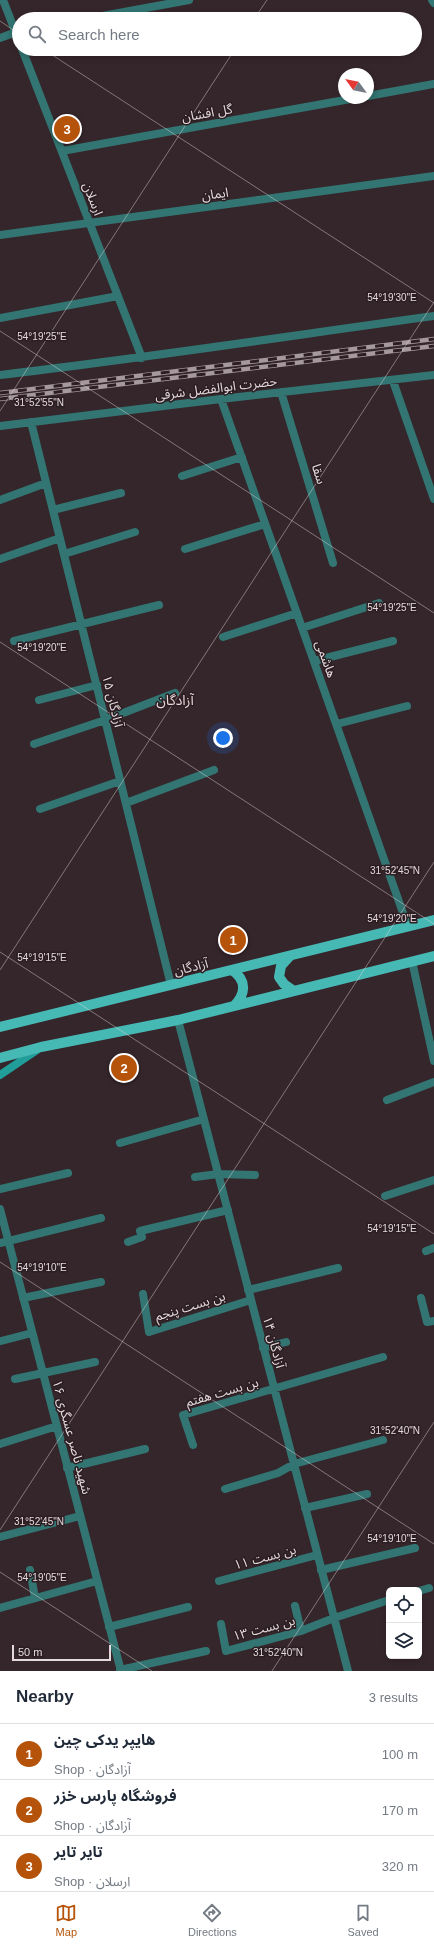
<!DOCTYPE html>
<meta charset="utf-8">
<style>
body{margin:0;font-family:Arial,"Noto Sans Arabic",sans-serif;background:#f2f2f3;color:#1f2937}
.controls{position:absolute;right:12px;bottom:12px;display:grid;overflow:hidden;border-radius:6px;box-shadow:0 2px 6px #0003}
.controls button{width:36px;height:36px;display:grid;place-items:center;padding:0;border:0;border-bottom:1px solid #e0e1e3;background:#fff;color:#1f2937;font:20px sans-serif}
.compass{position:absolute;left:338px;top:68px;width:36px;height:36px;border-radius:50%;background:#fff;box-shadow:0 2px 6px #0003;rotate:303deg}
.scale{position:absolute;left:12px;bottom:10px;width:99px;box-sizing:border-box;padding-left:4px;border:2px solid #e4d9dc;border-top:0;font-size:11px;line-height:14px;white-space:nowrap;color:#e4d9dc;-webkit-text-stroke:3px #2b1d21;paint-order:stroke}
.you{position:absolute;left:223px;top:738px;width:14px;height:14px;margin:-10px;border:3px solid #fff;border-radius:50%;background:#1a73e8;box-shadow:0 0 0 6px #1a73e833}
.badge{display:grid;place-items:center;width:26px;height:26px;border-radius:50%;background:#b45309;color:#fff;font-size:13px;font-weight:700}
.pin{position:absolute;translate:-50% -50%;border:2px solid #fff;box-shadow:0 1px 4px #0006}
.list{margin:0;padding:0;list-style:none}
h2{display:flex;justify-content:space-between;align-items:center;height:52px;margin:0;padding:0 16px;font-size:17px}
h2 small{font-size:13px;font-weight:400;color:#747a83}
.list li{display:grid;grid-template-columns:26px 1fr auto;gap:12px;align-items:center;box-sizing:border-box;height:56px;padding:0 16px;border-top:1px solid #e0e1e3}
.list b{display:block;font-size:15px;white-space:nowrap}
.list p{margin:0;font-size:13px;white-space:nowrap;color:#747a83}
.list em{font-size:13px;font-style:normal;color:#747a83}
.icon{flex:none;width:22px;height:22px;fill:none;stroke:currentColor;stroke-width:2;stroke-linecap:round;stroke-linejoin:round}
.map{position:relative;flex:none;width:434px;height:1671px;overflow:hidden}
.search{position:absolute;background:#fff;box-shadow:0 2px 6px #0003;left:12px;right:12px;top:12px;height:44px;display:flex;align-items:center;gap:10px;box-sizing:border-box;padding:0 14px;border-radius:22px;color:#747a83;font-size:15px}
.sheet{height:220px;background:#fff}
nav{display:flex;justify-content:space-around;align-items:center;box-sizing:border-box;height:56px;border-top:1px solid #e0e1e3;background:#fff;font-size:11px;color:#747a83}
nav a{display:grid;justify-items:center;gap:2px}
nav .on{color:#b45309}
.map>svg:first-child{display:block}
</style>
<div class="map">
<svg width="434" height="1671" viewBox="0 0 434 1671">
<rect width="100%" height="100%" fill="#35262b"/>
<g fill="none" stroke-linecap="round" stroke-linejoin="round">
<path stroke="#327572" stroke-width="8" d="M3 0 19 41
M432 0 434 3
M86 19 189 0
M0 38 19 31
M22 49 142 358
M368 96 434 84
M62 151 356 98
M0 318 118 296
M0 375C145 358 289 336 434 316
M393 381 434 499
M281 392 333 563
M221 399 408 927
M31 422 171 985
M0 426 221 399 434 375
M182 476 242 457
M0 500 46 483
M53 510 121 493
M185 549 265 524
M64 554 135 532
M0 559 60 538
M302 628 379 603
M223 637 297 613
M14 641 159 605
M314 661 393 641
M39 700 97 685
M337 724 407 706
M34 744 105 720 175 693
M126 803 214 770
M40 809 120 781
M412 961 434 1061
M178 1020 348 1671
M387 1100 434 1082
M120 1143 204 1119
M195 1177 218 1174 255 1175
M0 1189 68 1173
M385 1196 434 1180
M0 1209 121 1671
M128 1242 142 1237 140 1231 228 1210
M0 1243 101 1218
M426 1251 434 1248
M248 1290 338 1268
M143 1294 149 1332 251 1300
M23 1298 101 1282
M421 1298 427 1322 434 1321
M1 1341 32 1333
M263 1348 286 1342
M15 1379 95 1362
M0 1444 57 1426
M193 1445 183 1415 383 1357
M67 1468 145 1449
M225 1489 278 1473 294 1464 383 1440
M305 1508 367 1494
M0 1537 80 1516
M30 1570 35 1598
M321 1570 415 1548
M219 1581 317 1555
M419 1591 429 1588
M295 1606 301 1631
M0 1608 97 1581
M221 1624 226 1651 301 1631 334 1618 389 1600
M109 1627 188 1607
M120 1670 206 1651"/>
<path stroke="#327572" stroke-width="8" d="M0 235 434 176"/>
<path stroke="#219e9a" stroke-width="8" d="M0 1075 37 1050"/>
<path stroke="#47b9b5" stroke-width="10" d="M290 956 281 966 279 977 284 984 294 991
M232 970C247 980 246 994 234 1006
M0 1027 434 920
M0 1058 41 1047 178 1020 434 956"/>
<defs>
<path id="rail" d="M0 393 434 339
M0 399 434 346"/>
</defs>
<use href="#rail" stroke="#a6999d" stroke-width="4.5"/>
<use href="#rail" stroke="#2b1d21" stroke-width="3" stroke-dasharray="9" stroke-linecap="butt"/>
</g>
<path fill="none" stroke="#e4d9dc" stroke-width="1" stroke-opacity="0.45" d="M254 19 267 0M0 21 19 34M43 49 434 303M0 331 434 613M0 411 235 49M0 642 434 924M0 952 434 1234M0 970 434 302M0 1262 434 1544M0 1530 434 862M0 1572 152 1671M272 1671 434 1422"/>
<g text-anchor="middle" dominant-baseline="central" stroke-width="3" stroke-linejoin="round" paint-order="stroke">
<g font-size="13" fill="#e4d9dc" stroke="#2b1d21">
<text transform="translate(207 113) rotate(-10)">گل افشان</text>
<text transform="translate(215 194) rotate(-8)">ایمان</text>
<text transform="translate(93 199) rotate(69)">ارسلان</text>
<text transform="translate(216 388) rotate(-7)">حضرت ابوالفضل شرقی</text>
<text transform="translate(319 474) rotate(73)">سقا</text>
<text transform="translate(326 659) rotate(70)">هاشمی</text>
<text transform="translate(113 701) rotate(76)">۱۵ آزادگان</text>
<text transform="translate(191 967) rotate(-14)">آزادگان</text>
<text transform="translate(190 1306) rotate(-17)">بن بست پنجم</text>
<text transform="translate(274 1342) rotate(75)">۱۴ آزادگان</text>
<text transform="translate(222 1392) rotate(-16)">بن بست هفتم</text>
<text transform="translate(72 1437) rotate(75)">۱۶ شهید ناصر عسگری</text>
<text transform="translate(265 1557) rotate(-15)">بن بست ۱۱</text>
<text transform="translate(264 1628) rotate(-15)">بن بست ۱۳</text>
</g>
<g font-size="14" fill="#e9d5da" stroke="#2b1d21">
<text x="175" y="700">آزادگان</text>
</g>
</g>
<g font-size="10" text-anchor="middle" fill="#e4d9dc" stroke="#2b1d21" stroke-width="3" stroke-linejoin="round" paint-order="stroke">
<text x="392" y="301">54°19'30"E</text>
<text x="42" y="340">54°19'25"E</text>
<text x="39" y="406">31°52'55"N</text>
<text x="392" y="611">54°19'25"E</text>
<text x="42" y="651">54°19'20"E</text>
<text x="395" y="874">31°52'45"N</text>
<text x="392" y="922">54°19'20"E</text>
<text x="42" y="961">54°19'15"E</text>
<text x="392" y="1232">54°19'15"E</text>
<text x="42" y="1271">54°19'10"E</text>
<text x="395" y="1434">31°52'40"N</text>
<text x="39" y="1525">31°52'45"N</text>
<text x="392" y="1542">54°19'10"E</text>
<text x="42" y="1581">54°19'05"E</text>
<text x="278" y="1656">31°52'40"N</text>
</g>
</svg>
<div class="controls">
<button><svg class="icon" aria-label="locate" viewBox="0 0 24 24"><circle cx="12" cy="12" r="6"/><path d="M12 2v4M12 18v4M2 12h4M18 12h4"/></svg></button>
<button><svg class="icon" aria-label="layers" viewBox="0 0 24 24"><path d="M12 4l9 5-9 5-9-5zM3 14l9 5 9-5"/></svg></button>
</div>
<svg class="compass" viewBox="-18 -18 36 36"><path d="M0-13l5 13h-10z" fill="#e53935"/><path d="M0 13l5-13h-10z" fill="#747a83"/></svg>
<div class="scale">50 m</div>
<div class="you"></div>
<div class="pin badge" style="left:233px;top:940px">1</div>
<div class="pin badge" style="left:124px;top:1068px">2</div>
<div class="pin badge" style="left:67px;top:129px">3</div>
<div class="search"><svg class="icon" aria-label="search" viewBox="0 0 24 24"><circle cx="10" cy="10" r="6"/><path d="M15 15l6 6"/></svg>Search here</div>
</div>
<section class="sheet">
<h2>Nearby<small>3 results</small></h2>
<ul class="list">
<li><span class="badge">1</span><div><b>هایپر یدکی چین</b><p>Shop · آزادگان</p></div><em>100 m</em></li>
<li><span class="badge">2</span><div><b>فروشگاه پارس خزر</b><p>Shop · آزادگان</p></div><em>170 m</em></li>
<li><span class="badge">3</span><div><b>تایر تایر</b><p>Shop · ارسلان</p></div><em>320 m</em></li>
</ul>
</section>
<nav>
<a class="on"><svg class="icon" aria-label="map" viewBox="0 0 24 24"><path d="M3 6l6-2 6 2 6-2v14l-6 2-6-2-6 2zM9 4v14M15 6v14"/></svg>Map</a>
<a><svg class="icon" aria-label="directions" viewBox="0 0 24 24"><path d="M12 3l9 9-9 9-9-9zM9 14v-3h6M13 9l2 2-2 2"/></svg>Directions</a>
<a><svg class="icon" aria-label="saved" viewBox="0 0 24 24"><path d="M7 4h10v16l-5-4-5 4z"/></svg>Saved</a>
</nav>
